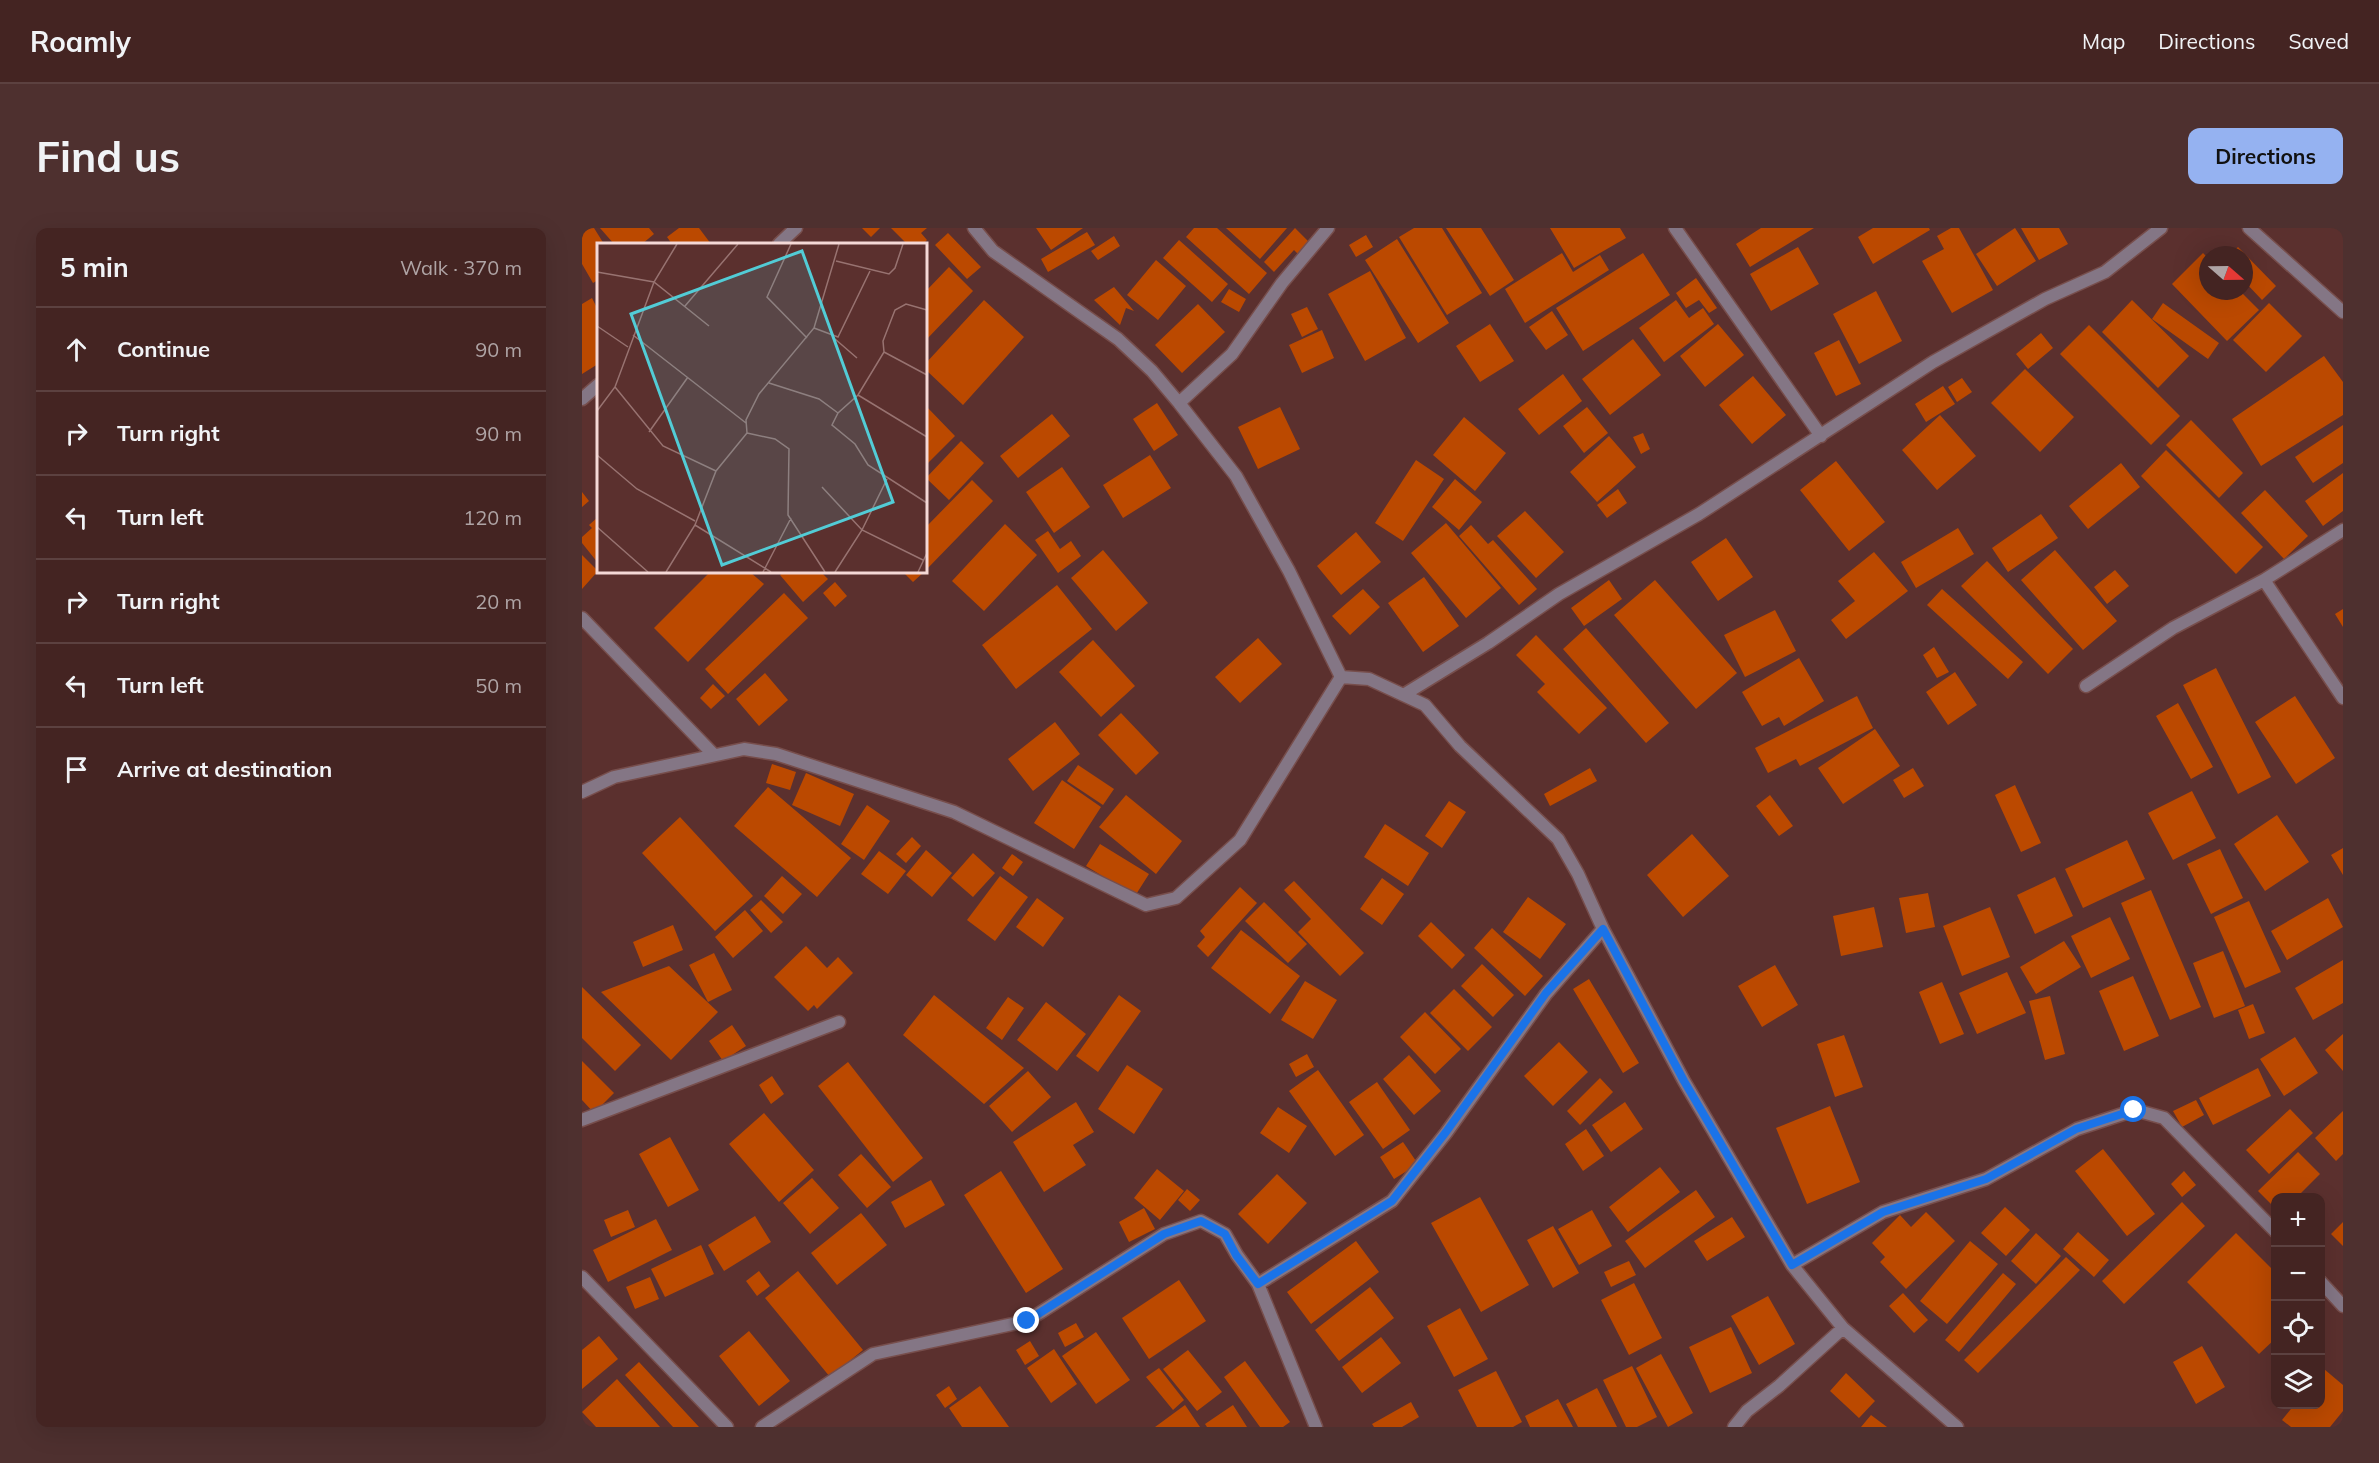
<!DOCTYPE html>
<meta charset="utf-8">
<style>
body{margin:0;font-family:Mulish,sans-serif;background:#4e302f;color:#f1f3f6}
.controls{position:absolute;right:18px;bottom:18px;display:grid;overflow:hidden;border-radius:12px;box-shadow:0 6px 24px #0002}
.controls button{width:54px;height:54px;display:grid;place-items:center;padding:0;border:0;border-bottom:2px solid #5c4140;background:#442422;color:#f1f3f6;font:30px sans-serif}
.compass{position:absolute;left:1617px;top:18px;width:54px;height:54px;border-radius:50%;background:#442422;box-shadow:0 6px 24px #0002;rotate:110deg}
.stop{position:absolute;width:18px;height:18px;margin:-14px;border:4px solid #1a73e8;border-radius:50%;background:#fff}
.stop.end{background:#1a73e8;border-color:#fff;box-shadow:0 2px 6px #0008}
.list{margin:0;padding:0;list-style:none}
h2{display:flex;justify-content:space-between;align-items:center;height:78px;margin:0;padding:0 24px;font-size:26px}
h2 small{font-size:20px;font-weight:400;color:#afa4a5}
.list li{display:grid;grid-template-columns:39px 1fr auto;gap:18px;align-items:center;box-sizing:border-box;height:84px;padding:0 24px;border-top:2px solid #5c4140}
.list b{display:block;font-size:22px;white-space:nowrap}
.list em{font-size:20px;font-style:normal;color:#afa4a5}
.icon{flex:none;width:33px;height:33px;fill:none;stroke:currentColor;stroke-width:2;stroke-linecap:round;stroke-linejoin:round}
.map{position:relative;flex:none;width:1761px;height:1199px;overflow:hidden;border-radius:12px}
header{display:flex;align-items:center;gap:36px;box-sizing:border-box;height:84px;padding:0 30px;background:#442422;border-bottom:2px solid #5c4140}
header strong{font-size:28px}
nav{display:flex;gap:33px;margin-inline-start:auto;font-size:21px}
.intro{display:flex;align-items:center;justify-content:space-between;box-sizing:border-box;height:144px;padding:0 36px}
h1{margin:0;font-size:42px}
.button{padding:15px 27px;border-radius:12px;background:#95b2f1;color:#111;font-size:21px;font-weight:700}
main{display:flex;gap:36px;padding:0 36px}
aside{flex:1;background:#442422;border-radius:12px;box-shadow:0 6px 24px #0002}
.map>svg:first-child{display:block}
</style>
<header>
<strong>Roamly</strong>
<nav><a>Map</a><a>Directions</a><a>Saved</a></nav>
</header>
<div class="intro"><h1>Find us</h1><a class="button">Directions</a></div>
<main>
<aside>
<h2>5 min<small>Walk · 370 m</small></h2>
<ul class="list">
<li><svg class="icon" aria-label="ahead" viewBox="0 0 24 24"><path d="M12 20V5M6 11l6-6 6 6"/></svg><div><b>Continue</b></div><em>90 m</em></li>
<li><svg class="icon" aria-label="right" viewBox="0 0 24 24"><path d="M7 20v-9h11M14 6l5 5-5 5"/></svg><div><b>Turn right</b></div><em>90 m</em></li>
<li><svg class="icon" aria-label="left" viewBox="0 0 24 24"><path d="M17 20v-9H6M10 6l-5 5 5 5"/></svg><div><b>Turn left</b></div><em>120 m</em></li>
<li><svg class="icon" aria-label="right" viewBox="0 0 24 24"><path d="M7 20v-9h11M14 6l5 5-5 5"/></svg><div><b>Turn right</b></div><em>20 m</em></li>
<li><svg class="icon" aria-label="left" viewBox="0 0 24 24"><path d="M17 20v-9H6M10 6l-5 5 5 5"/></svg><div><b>Turn left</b></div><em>50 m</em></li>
<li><svg class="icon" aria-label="arrive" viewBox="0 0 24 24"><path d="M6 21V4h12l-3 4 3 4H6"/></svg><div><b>Arrive at destination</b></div></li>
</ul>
</aside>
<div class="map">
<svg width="1761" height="1199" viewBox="0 0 1761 1199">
<rect width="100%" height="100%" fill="#5b302e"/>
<path fill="#bb4900" d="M0 0H12L22 16H16V52L11 55 0 36Z
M18 0H67L72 6 60 16H32Z
M97 0H117L129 16H90L85 9Z
M280 0H298L289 9Z
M309 0H345L339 5 345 12 341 16H325Z
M454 0H501L469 22Z
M612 0H635L685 45 667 66 604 9Z
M644 0H705L678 31Z
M713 0 728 15 717 27 712 22 692 44 682 34Z
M832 0H860L900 65 865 87 817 9Z
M864 0H899L932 52 908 68Z
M968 0H1038L1044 10 992 40Z
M1179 0H1232L1168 39 1154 16Z
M1291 0H1347L1348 2 1291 36 1276 9Z
M1369 0H1377L1411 62 1370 85 1340 33 1362 21 1355 8Z
M1433 0 1454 33 1415 58 1394 26Z
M1439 0H1477L1486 16 1457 32Z
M505 4 513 17 466 44 459 31Z
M366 5 399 39 385 51 353 17Z
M784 7 791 19 774 29 767 17Z
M532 8 538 18 516 32 509 23Z
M815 11 867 95 836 115 783 32Z
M597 12 646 56 630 74 581 30Z
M1216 19 1237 56 1189 83 1168 46Z
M1656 19 1694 58 1680 72 1662 53V27H1648Z
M980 25 991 44 1018 27 1027 42 943 95 923 61Z
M1061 25 1088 67 1001 123 974 80Z
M1621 25 1626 30V63H1658L1677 82 1645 113 1590 56Z
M574 32 604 58 576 92 545 67Z
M367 39 391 63 344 112V63Z
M788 43 824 110 783 133 746 66Z
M1114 50 1135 80 1127 85 1117 72 1104 80 1094 65Z
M532 59 552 83 544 80 538 97 512 72Z
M647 61 664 71 657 84 639 74Z
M1294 63 1320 113 1277 136 1251 86Z
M10 70 16 82V136L0 146V76Z
M402 72 442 109 381 177 344 142V135Z
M1094 72 1107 90 1121 80 1132 96 1082 134 1057 100Z
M1550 72 1607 128 1576 160 1520 104Z
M1581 75 1637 115 1626 131 1570 91Z
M1687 75 1720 108 1684 144 1651 112Z
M616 76 643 104 600 145 573 117Z
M725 79 736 101 720 109 709 86Z
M970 83 986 107 964 122 947 99Z
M908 96 932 133 898 154 874 118Z
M1136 96 1162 127 1123 159 1098 128Z
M1507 97 1598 188 1569 217 1478 126Z
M740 102 752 130 720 145 707 117Z
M1459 105 1471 120 1446 141 1434 126Z
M1051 111 1079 147 1028 187 1000 151Z
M1257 112 1279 156 1254 168 1232 125Z
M1742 128 1761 154V187L1679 238 1650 191Z
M1443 141 1492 189 1458 224 1409 175Z
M981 146 1000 173 957 207 936 181Z
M1171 148 1204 187 1170 216 1137 177Z
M1380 150 1390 164 1375 174 1366 159Z
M1361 158 1373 176 1344 194 1333 176Z
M575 175 596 207 572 223 551 191Z
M344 178 373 208 344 237Z
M698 179 718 221 676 241 656 199Z
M1005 179 1026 205 1002 225 981 198Z
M470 186 488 208 436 250 418 228Z
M1358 187 1394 228 1355 262 1320 222Z
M882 189 924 225 893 263 851 227Z
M1609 192 1661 245 1637 270 1584 217Z
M1761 197V235L1731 255 1713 229Z
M1061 205 1068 221 1059 226 1051 209Z
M1027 208 1054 239 1015 274 988 244Z
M379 213 402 235 367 272 344 250Z
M1584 222 1681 319 1654 346 1559 248Z
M568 227 589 260 541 290 521 257Z
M834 232 862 251 821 313 793 295Z
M1254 233 1303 294 1267 323 1218 262Z
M1539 235 1558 259 1506 301 1487 278Z
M480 239 508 279 472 305 444 264Z
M1761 245V283L1741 298 1723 273Z
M873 251 900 274 877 302 850 279Z
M390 252 411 273 344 342V299Z
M1036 261 1045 275 1025 290 1015 277Z
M1683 262 1726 308 1702 331 1659 285Z
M0 264 7 273 0 279Z
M943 283 982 324 954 350 915 308Z
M1459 286 1476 310 1426 344 1410 320Z
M16 289V335L0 315V309L10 300 7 297Z
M864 295 919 360 884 390 829 325Z
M423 296 455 327 402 383 370 353Z
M889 297 906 316 911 312 955 361 937 377 877 308Z
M1376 300 1392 326 1334 360 1319 334Z
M466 303 478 321 489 313 499 328 476 345 453 312Z
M774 304 799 334 759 367 735 338Z
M1144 310 1171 349 1136 373 1109 334Z
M521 322 566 375 534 403 489 350Z
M1473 322 1535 393 1501 422 1439 352Z
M1292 324 1326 363 1264 411 1249 392 1273 373 1256 353Z
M0 327 16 343 0 361Z
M1405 333 1491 421 1466 446 1379 358Z
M1533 342 1547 358 1525 376 1512 359Z
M128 344H168L182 356 106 434 72 400Z
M202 344H239L246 351 221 374 198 347Z
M321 344H342L331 354Z
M842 349 877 398 841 424 806 375Z
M1027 352 1040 371 1002 398 989 380Z
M1073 352 1155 445 1114 481 1032 387Z
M253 354 265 368 253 379 241 365Z
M475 357 510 401 434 461 400 417Z
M781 361 798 379 768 407 750 388Z
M1360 361 1441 434 1426 451 1345 377Z
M202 365 226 390 146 466 123 441Z
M1761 381V399L1753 386Z
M1193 382 1214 423 1163 449 1142 407Z
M1004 400 1087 495 1064 515 981 421Z
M954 407 1025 480 997 506 955 464 963 456 934 427Z
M676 410 700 436 658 475 633 449Z
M511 412 553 458 519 489 477 444Z
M1352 419 1367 444 1355 450 1341 427Z
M1217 430 1242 473 1202 498 1197 489 1180 498 1160 464Z
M1634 440 1689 549 1656 566 1601 457Z
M1373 444 1395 477 1366 497 1344 464Z
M183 445 206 472 177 498 154 471Z
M131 456 143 468 129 481 118 470Z
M1275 468 1291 500 1218 538 1214 531 1186 545 1173 520Z
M1713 468 1753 530 1714 556 1673 494Z
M1596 475 1631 539 1609 551 1574 488Z
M539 485 577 525 554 547 516 507Z
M473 494 498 526 451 563 426 531Z
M1293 501 1318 538 1261 576 1236 540Z
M190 536 214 544 208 562 184 555Z
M496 537 532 561 521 577 485 553Z
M1008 540 1015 553 968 578 962 566Z
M1331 540 1342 558 1322 570 1311 552Z
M224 545 272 566 258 598 210 577Z
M480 552 519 579 492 621 452 595Z
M1433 557 1459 615 1439 624 1413 567Z
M186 559 269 630 235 669 152 598Z
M1610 563 1634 610 1591 632 1566 585Z
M544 567 600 613 574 646 517 599Z
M1188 567 1211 598 1197 608 1174 578Z
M867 573 884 584 860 620 843 608Z
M285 577 308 593 282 632 259 616Z
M1695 587 1727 634 1683 663 1652 616Z
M98 589 171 668 133 703 60 625Z
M803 596 847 625 826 658 782 629Z
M1110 606 1147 648 1101 689 1065 647Z
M330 609 339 618 324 635 314 626Z
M1545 612 1563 651 1501 680 1483 641Z
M518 616 567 646 553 668 504 638Z
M1761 620V647L1749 627Z
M1638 621 1661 670 1629 686 1605 636Z
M344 622 370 645 350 669 324 647Z
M297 623 324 643 306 666 279 646Z
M391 625 413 645 391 669 369 650Z
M430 626 441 634 431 648 420 640Z
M200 648 220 666 201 686 182 668Z
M418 648 446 669 413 713 385 692Z
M1473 649 1491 688 1453 706 1435 667Z
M800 650 822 666 800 697 778 681Z
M712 653 782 725 758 748 716 704 729 691 702 662Z
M658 659 675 675 626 729 615 718 623 709 618 703Z
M1569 662 1619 779 1588 792 1539 675Z
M1346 665 1353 699 1324 705 1317 670Z
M946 669 984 696 958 731 921 704Z
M455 670 482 690 461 719 434 699Z
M1746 670 1761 699 1705 732 1689 703Z
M179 672 201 694 189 705 168 682Z
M1667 673 1699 744 1663 760 1632 689Z
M682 674 725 716 706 735 663 693Z
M1292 679 1301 719 1259 728 1251 688Z
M1408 679 1428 729 1380 748 1361 698Z
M163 682 181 703 151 730 133 709Z
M1528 689 1548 731 1509 750 1489 708Z
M849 694 883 727 870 741 836 708Z
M91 697 101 722 61 739 51 714Z
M910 700 961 748 943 768 892 720Z
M659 702 718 748 688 786 629 740Z
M1482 713 1499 739 1454 766 1438 739Z
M224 718 245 740 256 729 271 745 235 781 232 777 226 783 192 749Z
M1641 723 1663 778 1632 790 1611 735Z
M132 725 150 762 126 774 107 737Z
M1761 732V775L1731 792 1713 760Z
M900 736 932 767 911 789 879 758Z
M1193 737 1216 777 1180 799 1156 758Z
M87 738 136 784 89 832 19 764Z
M1425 744 1444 785 1395 806 1377 765Z
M1551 748 1577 808 1542 823 1517 763Z
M1007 751 1057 835 1041 845 991 761Z
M723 753 755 772 731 811 699 792Z
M1360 754 1382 806 1358 816 1337 764Z
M0 759 59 817 33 843 0 810Z
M872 761 910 799 886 823 848 785Z
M352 767 442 840 402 876 321 807Z
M537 767 559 783 516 844 494 828Z
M1468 768 1483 826 1463 832 1447 773Z
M426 769 442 780 420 812 404 800Z
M464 774 504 806 475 843 435 812Z
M1671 776 1683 805 1667 811 1656 782Z
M843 784 879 821 853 846 818 809Z
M150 797 164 818 141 833 127 813Z
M1761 806V843L1743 822Z
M1262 807 1281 859 1253 869 1235 816Z
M1713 809 1736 845 1702 868 1678 831Z
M977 814 1006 844 971 878 942 848Z
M725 826 732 839 714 849 707 836Z
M827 827 859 863 832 887 801 851Z
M0 833 32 865 12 885 0 872Z
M266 834 341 930 311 954 236 858Z
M545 837 581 861 552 906 516 881Z
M1676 840 1689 868 1631 897 1617 870Z
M736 842 782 907 753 928 707 863Z
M446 843 469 869 430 904 407 878Z
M190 848 202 866 189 876 177 857Z
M1018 850 1031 864 998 897 985 883Z
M795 854 828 902 801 921 767 874Z
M1614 872 1622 887 1600 899 1591 883Z
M494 874 512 904 491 917 504 937 462 964 431 914Z
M1043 874 1061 901 1029 924 1010 897Z
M1248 878 1278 954 1225 976 1194 900Z
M696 879 725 898 707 925 678 905Z
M1708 881 1731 905 1687 946 1664 922Z
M1761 883V926L1754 933 1733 910Z
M182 885 232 942 197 974 147 916Z
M1004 901 1022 928 1001 943 983 916Z
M88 909 117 962 86 979 57 926Z
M821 914 836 936 812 951 798 929Z
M1521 921 1573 986 1545 1008 1493 943Z
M1716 924 1738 946 1714 970H1694V981L1676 963Z
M279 926 309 959 285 980 256 947Z
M1078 939 1098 964 1046 1004 1027 979Z
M575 941 602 963 578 992 552 970Z
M419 943 481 1041 444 1065 382 967Z
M1602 943 1614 957 1600 969 1589 956Z
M695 946 725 975 686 1016 656 986Z
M230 950 257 980 228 1006 201 975Z
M349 952 363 977 323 1000 309 974Z
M605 961 618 972 608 983 596 972Z
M1114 962 1133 989 1063 1040 1043 1013Z
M898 969 947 1057 899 1084 849 995Z
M1600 974 1623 998 1542 1076 1520 1053Z
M1423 979 1448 1002 1424 1028 1399 1005Z
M562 980 573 1001 547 1014 537 994Z
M46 982 53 999 29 1009 22 992Z
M1010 982 1030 1018 997 1037 976 1001Z
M1344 984 1373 1013 1324 1061 1298 1034 1303 1029 1290 1015 1318 987 1329 999Z
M279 985 305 1017 255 1057 229 1025Z
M173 988 189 1014 142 1043 126 1017Z
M1150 989 1163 1009 1125 1033 1112 1013Z
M74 991 90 1022 26 1054 11 1022Z
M1761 994V1018L1749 1006Z
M971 998 997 1045 971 1060 945 1012Z
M1496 1004 1527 1032 1512 1049 1481 1021Z
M1454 1005 1479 1028 1454 1056 1429 1033Z
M1654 1005 1694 1045V1110L1677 1126 1605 1054Z
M774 1013 797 1044 729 1096 705 1064Z
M1388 1013 1416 1036 1365 1096 1338 1073Z
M119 1017 132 1046 83 1069 69 1041Z
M1484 1029 1498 1042 1396 1145 1382 1132Z
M1047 1033 1054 1047 1029 1059 1022 1044Z
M177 1043 188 1058 175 1068 164 1053Z
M216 1043 281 1122 248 1149 183 1070Z
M1421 1045 1434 1056 1377 1124 1363 1112Z
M68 1049 77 1071 53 1081 44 1059Z
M597 1052 624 1093 567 1131 540 1090Z
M1052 1055 1080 1110 1047 1127 1019 1072Z
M788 1059 812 1090 757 1133 733 1102Z
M1321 1065 1346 1092 1332 1105 1307 1078Z
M1186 1068 1213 1116 1177 1137 1149 1088Z
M878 1080 906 1131 872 1149 845 1098Z
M494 1095 502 1109 483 1119 476 1105Z
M1149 1099 1170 1145 1128 1165 1107 1119Z
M167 1103 208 1153 177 1178 137 1128Z
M514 1104 548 1152 514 1176 480 1128Z
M17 1108 36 1131 0 1161V1122Z
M799 1109 819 1135 780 1165 760 1139Z
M448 1113 457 1128 443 1137 434 1122Z
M1620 1118 1643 1159 1614 1176 1591 1134Z
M472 1121 495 1156 469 1175 445 1140Z
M606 1122 640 1164 615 1183 581 1141Z
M1079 1126 1111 1185 1086 1199 1054 1140Z
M663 1133 708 1194 701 1199H678L642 1149Z
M57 1134 117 1199H91L43 1147Z
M1050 1138 1075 1189 1055 1199H1044L1021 1152Z
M577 1140 602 1172 591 1182 564 1149Z
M1742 1141 1761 1157V1183L1748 1199H1709L1700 1192 1713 1176H1738V1145Z
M914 1143 940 1194 931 1199H895L876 1162Z
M1264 1145 1293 1173 1277 1190 1248 1163Z
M35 1151 78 1199H14L0 1184Z
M367 1158 375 1171 363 1180 354 1167Z
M398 1158 427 1199H380L367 1180Z
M1015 1160 1035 1199H996L984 1176Z
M976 1171 991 1199H948L943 1188Z
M829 1174 837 1189 820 1199H792L790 1196Z
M603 1177 618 1199H573Z
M651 1177 665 1199H625L623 1196Z
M1289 1187 1305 1199H1279Z"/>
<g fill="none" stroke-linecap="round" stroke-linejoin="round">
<defs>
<path id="street" d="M392 0 411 23 536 111 570 143 597 175 654 248 707 343 759 449 787 451 843 477 878 518 976 611 996 646 1021 701 1102 853 1210 1037 1261 1100 1375 1199
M1093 0 1239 208
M1667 0 1761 84
M197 16 214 0
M0 171 16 157
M597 175 650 126 700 55 746 0
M1682 352 1761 470
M0 390 132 527
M1504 458 1591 400 1682 352 1761 302
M823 466 906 415 977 366 1117 286 1351 134 1463 71 1523 44 1579 0
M0 564 32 549 162 521 194 526 372 584 564 677 594 670 658 612 759 449
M0 892 257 794
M1210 1037 1301 984 1404 951 1495 901 1553 882 1582 890 1694 1004
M0 1049 145 1199
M1738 1053 1761 1078
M676 1056 810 973 864 905 964 766 1021 701
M180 1199 291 1126 445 1093 582 1006 619 993 643 1006 655 1027 676 1056 734 1199
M1152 1199 1165 1183 1197 1158 1261 1100"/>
</defs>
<use href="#street" stroke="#774e4c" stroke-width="15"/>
<use href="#street" stroke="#847685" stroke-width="12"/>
</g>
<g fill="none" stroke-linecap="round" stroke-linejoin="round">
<path stroke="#1a73e8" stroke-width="8" d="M445 1093 582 1006 619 993 643 1006 654 1027 676 1056 810 973 864 904 964 765 1021 701 1102 853 1210 1037 1301 984 1404 951 1494 901 1552 882"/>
</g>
<g transform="translate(15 15)">
<rect width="330" height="330" fill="#5b302e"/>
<path fill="none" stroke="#987371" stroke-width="1.5" d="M194 1 170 54 210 95M239 18 292 31 298 25 306 1M0 29 57 39 112 83M88 63 141 1M330 67 309 61 298 67 286 98 287 109 261 152 241 170 235 182 258 201 271 222 330 260M0 83 31 104M217 85 241 94 273 28M36 92 149 180M238 96 260 115M287 109 330 132M172 140 222 156 241 170M18 144 66 203 119 228M261 152 330 194M0 168 18 144 57 39 80 1M52 189 91 134M150 190 178 196 192 206 191 272 228 329M0 212 40 246 98 278M225 244 265 287 326 317M98 282 174 329M0 284 51 329M69 329 98 282 119 228 150 190 149 177 162 151 217 85 242 1M166 329 194 275M238 329 265 287 290 236M321 329 330 310"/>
<path fill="#52ccd6" fill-opacity="0.15" stroke="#52ccd6" stroke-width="3" d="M205 8 296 259 125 322 34 71Z"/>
<rect width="330" height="330" fill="none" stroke="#f4d8d6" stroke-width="3"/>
</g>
</svg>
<div class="controls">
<button>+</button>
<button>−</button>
<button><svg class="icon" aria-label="locate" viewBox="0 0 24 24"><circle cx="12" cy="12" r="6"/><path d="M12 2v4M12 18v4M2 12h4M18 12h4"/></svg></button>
<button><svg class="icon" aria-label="layers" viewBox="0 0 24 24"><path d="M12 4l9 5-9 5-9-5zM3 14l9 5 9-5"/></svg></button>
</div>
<svg class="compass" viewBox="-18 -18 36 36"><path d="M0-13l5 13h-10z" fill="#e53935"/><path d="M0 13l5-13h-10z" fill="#afa4a5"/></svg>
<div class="stop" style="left:1552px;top:882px"></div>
<div class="stop end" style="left:445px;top:1093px"></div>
</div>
</main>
